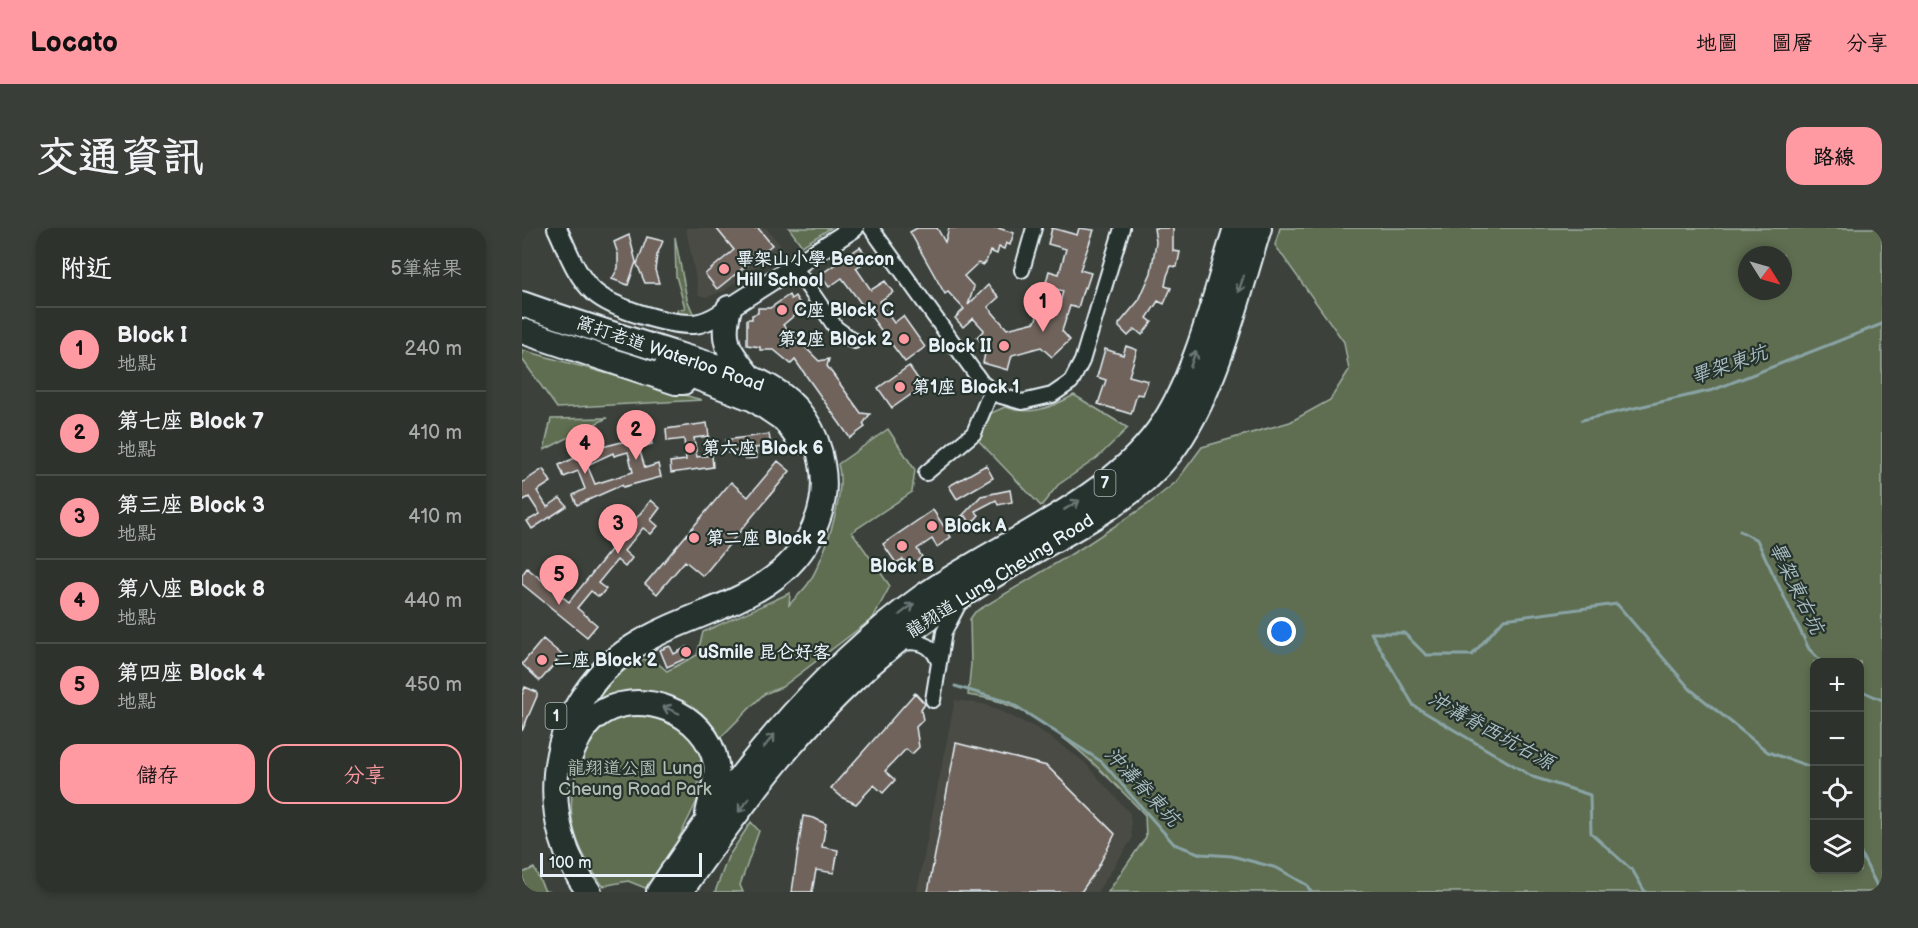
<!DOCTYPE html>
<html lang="zh-TW">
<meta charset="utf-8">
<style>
body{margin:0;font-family:"Balsamiq Sans","LXGW WenKai TC",sans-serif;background:#393e38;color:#f1f3f6}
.controls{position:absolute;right:18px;bottom:18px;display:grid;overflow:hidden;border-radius:12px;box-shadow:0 3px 9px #0003}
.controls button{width:54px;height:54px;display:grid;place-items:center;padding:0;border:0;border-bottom:2px solid #484d48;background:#2d322c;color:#f1f3f6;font:30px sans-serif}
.compass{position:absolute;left:1216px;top:18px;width:54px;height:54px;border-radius:50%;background:#2d322c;box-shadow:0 3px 9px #0003;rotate:127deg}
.scale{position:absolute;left:18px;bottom:15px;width:162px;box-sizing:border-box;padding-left:6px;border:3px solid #e8f1f8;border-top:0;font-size:16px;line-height:21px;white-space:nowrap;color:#e8f1f8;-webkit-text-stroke:4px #26332d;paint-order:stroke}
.you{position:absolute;left:760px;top:404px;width:21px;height:21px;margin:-15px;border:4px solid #fff;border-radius:50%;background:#1a73e8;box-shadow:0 0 0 9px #1a73e833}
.badge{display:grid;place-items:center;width:39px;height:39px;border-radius:50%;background:#ff9aa2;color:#111;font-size:20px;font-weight:700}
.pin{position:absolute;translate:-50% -50px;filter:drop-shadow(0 2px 3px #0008)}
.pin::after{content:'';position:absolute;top:32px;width:21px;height:18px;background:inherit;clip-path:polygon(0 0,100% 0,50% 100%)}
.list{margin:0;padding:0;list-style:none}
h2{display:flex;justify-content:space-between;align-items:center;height:78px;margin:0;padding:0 24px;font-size:26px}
h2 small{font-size:20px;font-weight:400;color:#a7aaa9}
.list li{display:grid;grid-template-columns:39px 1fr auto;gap:18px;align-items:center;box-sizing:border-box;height:84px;padding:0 24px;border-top:2px solid #484d48}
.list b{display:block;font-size:22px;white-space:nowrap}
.list p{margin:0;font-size:20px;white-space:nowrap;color:#a7aaa9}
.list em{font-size:20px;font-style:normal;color:#a7aaa9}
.actions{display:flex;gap:12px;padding:18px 24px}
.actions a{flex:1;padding:14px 0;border:2px solid #ff9aa2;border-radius:18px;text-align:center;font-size:21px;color:#ff9aa2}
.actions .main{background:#ff9aa2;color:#111}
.icon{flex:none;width:33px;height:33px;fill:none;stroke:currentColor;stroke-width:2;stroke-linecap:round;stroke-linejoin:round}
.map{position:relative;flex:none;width:1360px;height:664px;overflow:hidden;border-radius:18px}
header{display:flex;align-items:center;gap:36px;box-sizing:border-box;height:84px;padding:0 30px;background:#ff9aa2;color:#111}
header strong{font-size:28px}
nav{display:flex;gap:33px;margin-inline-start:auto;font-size:21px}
.intro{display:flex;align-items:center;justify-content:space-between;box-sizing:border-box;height:144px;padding:0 36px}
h1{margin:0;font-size:42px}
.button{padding:15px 27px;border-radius:18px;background:#ff9aa2;color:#111;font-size:21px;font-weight:700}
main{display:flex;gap:36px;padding:0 36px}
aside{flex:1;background:#2d322c;border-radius:18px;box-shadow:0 3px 9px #0003}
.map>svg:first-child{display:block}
</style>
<header>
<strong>Locato</strong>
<nav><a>地圖</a><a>圖層</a><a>分享</a></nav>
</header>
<div class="intro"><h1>交通資訊</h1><a class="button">路線</a></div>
<main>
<aside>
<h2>附近<small>5筆結果</small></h2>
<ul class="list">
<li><span class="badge">1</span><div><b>Block I</b><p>地點</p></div><em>240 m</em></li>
<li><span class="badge">2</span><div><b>第七座 Block 7</b><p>地點</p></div><em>410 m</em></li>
<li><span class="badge">3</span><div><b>第三座 Block 3</b><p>地點</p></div><em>410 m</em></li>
<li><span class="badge">4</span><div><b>第八座 Block 8</b><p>地點</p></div><em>440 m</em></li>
<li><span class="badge">5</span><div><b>第四座 Block 4</b><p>地點</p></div><em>450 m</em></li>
</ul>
<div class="actions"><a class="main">儲存</a><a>分享</a></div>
</aside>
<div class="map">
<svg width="1360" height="664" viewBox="0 0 1360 664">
<rect width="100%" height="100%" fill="#3c423b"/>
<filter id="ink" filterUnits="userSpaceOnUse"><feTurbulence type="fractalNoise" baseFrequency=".0167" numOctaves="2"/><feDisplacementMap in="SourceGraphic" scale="12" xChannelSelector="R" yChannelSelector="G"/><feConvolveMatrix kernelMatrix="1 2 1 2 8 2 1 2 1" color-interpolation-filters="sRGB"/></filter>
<g filter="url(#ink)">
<path fill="#4c4c45" d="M164 0H244L260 19 202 63 184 69 177 67Z
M433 472 465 477 516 501 562 534 608 586 610 611 575 664H395Z"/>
<path fill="#5e6e51" stroke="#a3b0a4" stroke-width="1.5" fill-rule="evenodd" d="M267 0H309L280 18Z
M758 0H1360V664H586L624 609 623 587C584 546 532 492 478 474 468 470 456 469 446 467L449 436 448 391 453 384 561 319 625 277 654 254 680 219 768 194 808 172 827 142 822 114 753 17ZM1225 27H1261V63H1225ZM1292 434H1338V642H1292Z
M153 9 165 71 173 90H156L155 82 163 80 154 48Z
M0 122 180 172 35 180 0 131Z
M552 167 606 200 575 230 536 257 519 278 456 212 469 185 483 179C508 188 529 180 552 167Z
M85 190 22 222 29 191Z
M366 201 393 242 390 264 330 304 368 358 351 390 260 459 242 466 179 529 175 573 152 620 126 661 106 653 81 658C43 606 43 577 61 516 67 494 72 475 86 457 94 447 107 439 118 431L133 433 145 443 175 427 181 404 268 365 267 377C273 370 281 363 286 356 302 331 325 265 316 236Z
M229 594 237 603 218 657 221 664H193L206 629Z
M12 640 23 663 30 664H3L0 645Z"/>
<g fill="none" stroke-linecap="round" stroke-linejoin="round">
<path stroke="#8aa4a6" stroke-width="3" d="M1060 192 1191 162 1360 96
M1218 303 1235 312 1287 421 1300 434
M849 405H882L904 427H950L982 391 1095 376 1168 461 1246 524 1292 540
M849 405 892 478 1011 549 1068 567 1069 605 1111 643 1123 664
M433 458 489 475 580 534 652 616 679 626 710 628 755 640 785 657 789 664
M1338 462 1360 472
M1338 624 1358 664"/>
</g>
<path fill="#70645c" stroke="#e8f1f8" stroke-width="1.5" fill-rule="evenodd" d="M194 0H236L250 17 195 61 183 46 212 22Z
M395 0H415L423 14 427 0H476L492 5 488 17 484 15 482 21 477 19 475 26 468 23 464 34 461 37 456 35 442 48 452 59 446 77 466 57 477 69 466 79 485 101 513 94 518 80 535 86 541 63 523 58 527 43 537 46 544 21 526 16 530 0 555 7 557 0 572 2 558 42 569 45 564 60 562 59 556 80 548 78 540 103 548 112 530 129 519 119 490 127 486 142 461 135 464 120 455 109 462 102 451 90 441 99 433 90 442 81 426 64 423 66 388 4Z
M632 0H651V23L658 24 655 39 649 38 645 48 643 58 649 60 642 76 636 73 625 90 630 94 620 107 613 101 606 108 597 99V96L617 72 629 45 634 14Z
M107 7 114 34 106 57 90 51 96 40V26L92 14Z
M125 9 141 13 135 27 133 42 137 55H123L115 36Z
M338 19 347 31 334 40 349 62 363 53 371 64 357 74 372 95 381 88 403 119 383 134 320 50 307 59 298 47Z
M267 67 269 71 273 68 281 80 261 97 297 133 307 131 305 138 339 185 348 186 341 196 343 199 328 210 273 132 269 136 252 122H238V119L225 117V91H230V87L236 85V80H248Z
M604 118 615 122 607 148 626 153 621 167 615 166 609 186 576 176 584 152 575 149 583 121 601 127Z
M387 138 401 158 370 180 356 160Z
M185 195 187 208 172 210 175 229 190 227 191 239 149 245 148 234 164 232 162 211 145 213 144 201Z
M247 206 249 218 233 220 235 230 223 231 222 222 206 225 204 212Z
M128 207 130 216 117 220 123 240 136 236 139 249 101 259 100 257 55 277 51 267 63 261 56 243 42 249 37 237 76 220ZM106 224 111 244 73 256 65 237 91 225 92 228Z
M256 233 268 243 181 348 163 333 135 366 123 356 209 254 226 269Z
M464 237 471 250 435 271 427 258Z
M21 241 29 254 15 263 25 279 38 270 45 278 10 301 5 293 18 286 7 269 0 273V255Z
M488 262 490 274 476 277 474 272 453 283 457 287 449 296 444 288 439 289 459 268Z
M129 272 138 280 129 292 136 298 129 306 121 300 102 323 110 330 103 339 95 332 76 355 84 361 77 369 69 363 55 380 75 397 65 409 0 356V347L5 340 47 374Z
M411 282 429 309 415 319 410 311 395 321 400 329 386 339 381 331 374 335 361 316Z
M21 411 40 427 18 453 0 436Z
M148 418 152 426 165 419 169 428 145 439 138 422Z
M3 459 15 464V468L0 503V467Z
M393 465 403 476 399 482 401 492 394 499 397 519 390 526 384 521 363 543 373 552 361 565 352 557 334 576 321 570 309 560Z
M434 515 525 538 593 606 575 641 559 664H406Z
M281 588 292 590 304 596 300 619 316 622 312 645 294 642 290 664H270Z"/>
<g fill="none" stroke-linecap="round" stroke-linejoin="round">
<defs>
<path id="street" d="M349 0 460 155 476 167 500 174 530 167 549 154 560 133 600 0
M271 37 314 100 332 113
M500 42 512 0
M404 245 452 205 469 163
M376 416C393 412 409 414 416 432
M411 472 422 404 436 377"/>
<path id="secondary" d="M35 0C45 21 54 48 72 64 91 81 147 97 172 96 182 95 190 91 198 86L332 0"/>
<path id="highway" d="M0 76C53 95 106 111 159 128 188 137 220 144 247 159 276 175 295 203 300 236 304 257 301 280 292 300 259 375 173 379 111 419 68 446 38 496 34 546 30 588 42 630 67 664
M207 80C198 115 207 124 229 151
M0 103 154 154H161
M145 138 232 171 263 192 278 213
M48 528C54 514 61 498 73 489 114 457 185 483 194 536 196 552 189 570 186 586
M137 664C210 553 291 448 399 370 474 317 582 277 636 203 673 154 695 60 714 0
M158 664C226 566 300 466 398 396 437 368 479 342 521 318 568 292 615 267 649 224 693 167 715 70 737 0"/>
</defs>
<use href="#street" stroke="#e8f1f8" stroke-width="18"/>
<use href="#secondary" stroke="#e8f1f8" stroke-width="22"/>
<use href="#highway" stroke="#e8f1f8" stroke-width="28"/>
<use href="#street" stroke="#26332d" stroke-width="14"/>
<use href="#secondary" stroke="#26332d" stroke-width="18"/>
<use href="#highway" stroke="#26332d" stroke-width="24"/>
</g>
<defs><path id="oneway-shaft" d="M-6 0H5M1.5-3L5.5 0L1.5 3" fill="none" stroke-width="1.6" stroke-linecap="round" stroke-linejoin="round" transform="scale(1.5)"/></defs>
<g stroke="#6a7674">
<use href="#oneway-shaft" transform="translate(719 56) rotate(108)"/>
<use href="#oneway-shaft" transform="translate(671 131) rotate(-71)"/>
<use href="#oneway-shaft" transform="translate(550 277) rotate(-31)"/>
<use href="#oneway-shaft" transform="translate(385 381) rotate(-37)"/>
<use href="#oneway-shaft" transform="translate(149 482) rotate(-157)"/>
<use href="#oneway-shaft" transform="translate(247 513) rotate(-51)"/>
<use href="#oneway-shaft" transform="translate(222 577) rotate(128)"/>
</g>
</g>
<g fill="#ff9aa2" stroke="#26332d" stroke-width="2">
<circle cx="202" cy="41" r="6"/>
<circle cx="260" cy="82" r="6"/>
<circle cx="382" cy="111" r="6"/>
<circle cx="482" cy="118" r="6"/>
<circle cx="378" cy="159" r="6"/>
<circle cx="168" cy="220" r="6"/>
<circle cx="410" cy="298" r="6"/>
<circle cx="172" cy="310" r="6"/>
<circle cx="380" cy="318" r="6"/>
<circle cx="164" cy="424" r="6"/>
<circle cx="20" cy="432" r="6"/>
</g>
<g text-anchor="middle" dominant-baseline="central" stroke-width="4.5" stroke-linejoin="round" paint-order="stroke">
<g fill="#26332d" stroke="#aeb8bb" stroke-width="1.5">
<rect x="572.5" y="242" width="21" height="26" rx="4.5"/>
<rect x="23.5" y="475" width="21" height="26" rx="4.5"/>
</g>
<g font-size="16" font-weight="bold" fill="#e8f1f8">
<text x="583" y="255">7</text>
<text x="34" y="488">1</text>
</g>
<g font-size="18" font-weight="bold" fill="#e8f1f8" stroke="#26332d" text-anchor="start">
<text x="214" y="31">畢架山小學 Beacon<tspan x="214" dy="21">Hill School</tspan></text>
<text x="272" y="82">C座 Block C</text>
<text x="370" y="111" text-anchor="end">第2座 Block 2</text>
<text x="470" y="118" text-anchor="end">Block II</text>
<text x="390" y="159">第1座 Block 1</text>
<text x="180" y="220">第六座 Block 6</text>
<text x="422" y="298">Block A</text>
<text x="184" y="310">第二座 Block 2</text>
<text x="380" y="338" text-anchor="middle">Block B</text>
<text x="176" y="424">uSmile 昆仑好客</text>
<text x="32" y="432">二座 Block 2</text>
</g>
<g font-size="18" fill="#e8f1f8" stroke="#26332d">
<text transform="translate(148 126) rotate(19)">窩打老道 Waterloo Road</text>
<text transform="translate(478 348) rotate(-32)">龍翔道 Lung Cheung Road</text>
</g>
<g font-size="18" fill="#b1bdb5" stroke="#26332d">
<text x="113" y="540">龍翔道公園 Lung<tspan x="113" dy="21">Cheung Road Park</tspan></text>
</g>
<g font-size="20" font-style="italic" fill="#a9bdc2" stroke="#26332d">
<text transform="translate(1207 137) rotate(-19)">畢架東坑</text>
<text transform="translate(1274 360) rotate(64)">畢架東右坑</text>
<text transform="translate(969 503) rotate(29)">沖溝脊西坑右源</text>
<text transform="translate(620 559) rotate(47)">沖溝脊東坑</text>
</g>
</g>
</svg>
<div class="controls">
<button>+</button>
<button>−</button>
<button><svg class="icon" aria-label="locate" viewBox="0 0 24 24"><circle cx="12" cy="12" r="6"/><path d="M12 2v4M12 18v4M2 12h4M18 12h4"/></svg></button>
<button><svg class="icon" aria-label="layers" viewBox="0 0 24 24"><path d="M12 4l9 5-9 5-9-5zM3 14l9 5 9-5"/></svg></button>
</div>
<svg class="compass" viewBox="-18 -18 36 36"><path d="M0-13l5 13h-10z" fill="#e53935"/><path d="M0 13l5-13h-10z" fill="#a7aaa9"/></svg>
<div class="scale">100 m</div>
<div class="you"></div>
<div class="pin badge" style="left:521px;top:104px">1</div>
<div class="pin badge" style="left:114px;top:232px">2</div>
<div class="pin badge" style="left:96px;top:326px">3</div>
<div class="pin badge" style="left:63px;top:246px">4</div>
<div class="pin badge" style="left:37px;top:377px">5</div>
</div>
</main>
